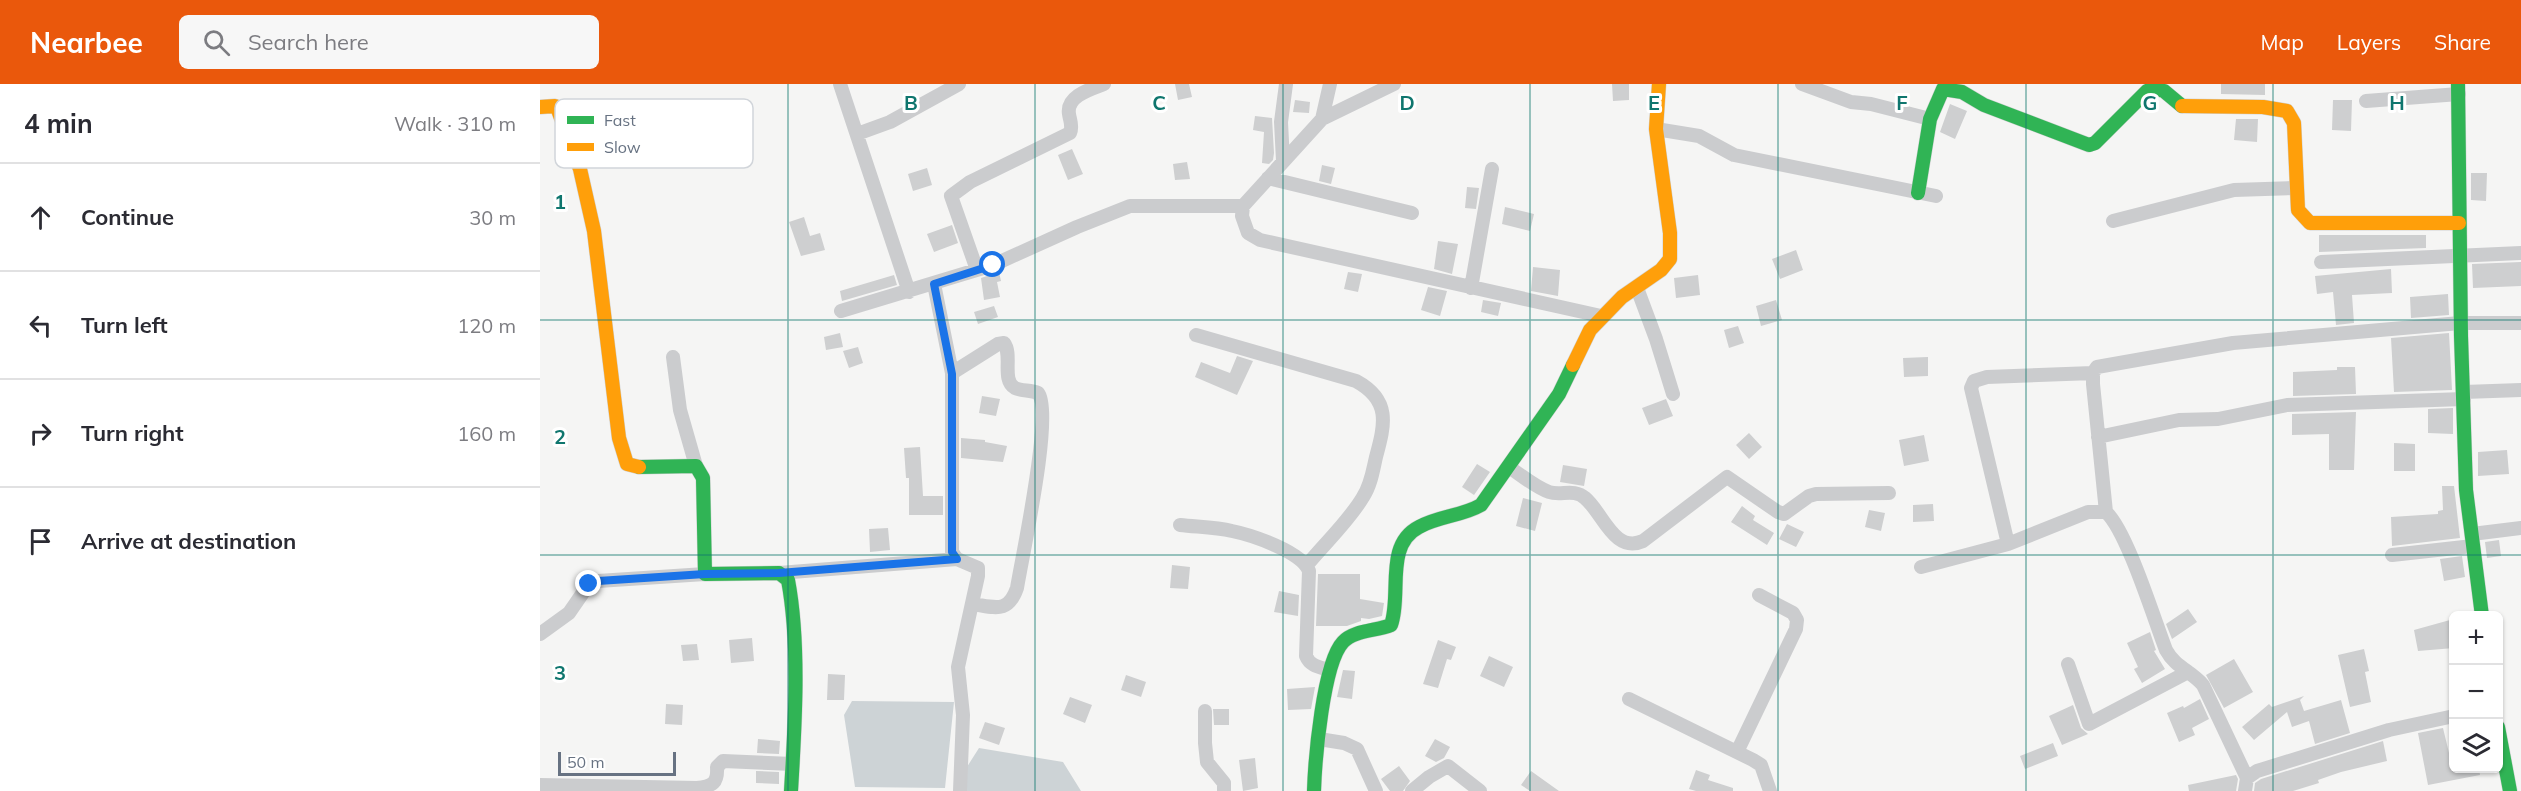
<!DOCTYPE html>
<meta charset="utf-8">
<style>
body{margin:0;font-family:Mulish,sans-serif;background:#f7f7f7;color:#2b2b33}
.controls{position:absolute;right:18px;bottom:18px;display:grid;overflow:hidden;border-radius:9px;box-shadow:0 2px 4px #0004}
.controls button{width:54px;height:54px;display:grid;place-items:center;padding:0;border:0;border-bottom:2px solid #e1e1e2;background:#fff;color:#2b2b33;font:30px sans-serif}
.scale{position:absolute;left:18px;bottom:15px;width:118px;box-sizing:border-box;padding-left:6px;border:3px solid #677282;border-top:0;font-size:16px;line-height:21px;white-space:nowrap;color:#677282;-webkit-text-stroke:4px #fff;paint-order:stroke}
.stop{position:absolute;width:18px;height:18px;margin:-14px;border:4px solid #1a73e8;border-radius:50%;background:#fff}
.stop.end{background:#1a73e8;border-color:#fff;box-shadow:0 2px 6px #0008}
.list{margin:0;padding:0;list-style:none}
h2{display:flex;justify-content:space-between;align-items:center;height:78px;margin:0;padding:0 24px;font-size:26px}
h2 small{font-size:20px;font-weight:400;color:#7c7c81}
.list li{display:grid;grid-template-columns:39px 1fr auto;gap:18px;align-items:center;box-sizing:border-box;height:108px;padding:0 24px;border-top:2px solid #e1e1e2}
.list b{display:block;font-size:22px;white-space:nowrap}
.list em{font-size:20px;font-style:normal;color:#7c7c81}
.icon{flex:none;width:33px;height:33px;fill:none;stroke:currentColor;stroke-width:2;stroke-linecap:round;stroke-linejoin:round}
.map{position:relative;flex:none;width:1981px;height:707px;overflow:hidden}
header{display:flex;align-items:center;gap:36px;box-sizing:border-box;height:84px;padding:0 30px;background:#ea580c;color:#fff}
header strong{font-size:28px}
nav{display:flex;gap:33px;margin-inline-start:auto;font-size:21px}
.search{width:420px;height:54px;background:#f7f7f7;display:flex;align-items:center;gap:15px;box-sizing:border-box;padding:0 21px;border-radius:9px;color:#7c7c81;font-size:22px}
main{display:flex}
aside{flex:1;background:#fff}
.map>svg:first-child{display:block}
</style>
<header>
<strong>Nearbee</strong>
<div class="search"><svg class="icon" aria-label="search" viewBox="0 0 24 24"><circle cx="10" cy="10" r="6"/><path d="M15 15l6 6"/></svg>Search here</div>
<nav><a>Map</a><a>Layers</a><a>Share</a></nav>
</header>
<main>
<aside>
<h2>4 min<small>Walk · 310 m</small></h2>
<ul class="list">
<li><svg class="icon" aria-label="ahead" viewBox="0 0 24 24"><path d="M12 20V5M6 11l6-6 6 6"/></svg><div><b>Continue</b></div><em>30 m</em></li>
<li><svg class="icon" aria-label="left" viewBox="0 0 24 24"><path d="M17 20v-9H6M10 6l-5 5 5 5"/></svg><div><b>Turn left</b></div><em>120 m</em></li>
<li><svg class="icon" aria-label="right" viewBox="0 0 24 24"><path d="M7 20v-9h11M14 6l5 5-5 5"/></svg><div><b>Turn right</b></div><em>160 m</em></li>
<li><svg class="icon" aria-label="arrive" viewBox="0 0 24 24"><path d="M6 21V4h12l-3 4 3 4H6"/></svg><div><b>Arrive at destination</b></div></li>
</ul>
</aside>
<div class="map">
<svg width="1981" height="707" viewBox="0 0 1981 707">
<rect width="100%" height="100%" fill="#f5f5f4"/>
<path fill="#cdd3d6" d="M312 617 414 618 405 704 315 703 304 631Z
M439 664 523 678 541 707H423L425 686Z"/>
<path fill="#cecfd0" d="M635 0H649L652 13 638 16Z
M1072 0H1089V16L1073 17Z
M1681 0H1725V11L1681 10Z
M755 16 770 18 769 29 753 28Z
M1793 16H1812L1811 47 1792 46Z
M1410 20 1427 27 1415 55 1400 48Z
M715 32 732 34 734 69 733 76 729 80 722 79 724 48 713 46Z
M1696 35H1718L1717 58 1694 56Z
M532 65 543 90 528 96 518 71Z
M647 78 650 95 635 96 633 80Z
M782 81 795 84 791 100 779 97Z
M387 84 392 101 373 107 368 90Z
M1931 89H1947L1946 117 1931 116Z
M927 103 939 104 936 125 925 124Z
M965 123 994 130 990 147 962 140Z
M264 133 270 152 280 149 285 166 261 172 249 138Z
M412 141 418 159 394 168 387 150Z
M1779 151H1886V164L1779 168Z
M898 157 918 160 912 190 894 185Z
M1256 166 1263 186 1240 195 1232 175Z
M1981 178V202L1933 204 1932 180Z
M993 183 1020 186 1018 212 991 207Z
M1851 185 1852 209 1812 211 1814 239 1796 241 1793 208 1777 210 1775 192Z
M459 188 461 197 457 198 460 213 444 216 441 194Z
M808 188 822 190 818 208 804 205Z
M354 191 357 201 302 217 300 207Z
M1158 191 1160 211 1136 214 1134 194Z
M888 203 907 207 900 232 881 226Z
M1908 210 1909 231 1871 234 1870 213Z
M943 216 961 219 958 232 941 228Z
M1236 216 1242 236 1221 242 1216 222Z
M454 222 458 233 438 240 434 228Z
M1198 242 1204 259 1189 264 1184 246Z
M300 249 303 263 286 266 284 253Z
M1909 249 1912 306 1854 308 1851 254Z
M318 263 323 279 309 284 303 267Z
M697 272 713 277 697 311 655 293 661 278 690 289Z
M1388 273V292L1364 293 1363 274Z
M1797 283H1815L1816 310 1753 312V288L1797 286Z
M442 312 460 315 456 332 439 329Z
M1126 315 1133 332 1109 341 1102 324Z
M1913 324V350L1888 349V325Z
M1816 328 1814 386H1789V350L1752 351V330Z
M1209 349 1222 363 1209 375 1196 361Z
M1384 351 1389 377 1364 382 1359 356Z
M421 354 445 356V358L467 362 463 378 421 374Z
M1854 359 1875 360V387H1854Z
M380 363 383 412H403V431H369V394H366L364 364Z
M1967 366 1969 390 1938 392V368Z
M937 380 950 388 934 411 922 403Z
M1023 381 1047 385 1044 402 1020 398Z
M1902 402H1914L1920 454 1852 462 1851 433 1898 430V427L1903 426Z
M983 414 1002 419 995 447 976 442Z
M1393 420 1394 437 1373 438V421Z
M1202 422 1215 432 1213 436 1234 449 1227 461 1191 438Z
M1329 426 1345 429 1341 447 1325 443Z
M1247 440 1264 448 1256 463 1239 455Z
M348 444 350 466 330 468 329 445Z
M1959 456 1961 472 1947 474 1945 458Z
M1922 472 1925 493 1904 497 1900 475Z
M632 481 650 483 648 505 630 504Z
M778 490H820V515L844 519 842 532 829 535 821 534V537L807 542H776Z
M739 507 759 511 758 532 734 528Z
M1648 525 1657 538 1632 555 1626 540Z
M1910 536 1914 564 1878 567 1874 546Z
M1610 548 1616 566 1614 567 1625 585 1602 599 1594 585 1598 583 1587 559Z
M212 554 214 577 191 579 189 556Z
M898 556 916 563 911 576 907 575 898 604 883 600Z
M157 560 159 576 143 577 141 561Z
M1824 565 1829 587 1825 588 1831 618 1810 623 1798 571Z
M949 572 973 583 964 603 940 592Z
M1694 575 1713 608 1684 624 1666 591Z
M803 586 815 587 812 615 797 613Z
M288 590 305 591 304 616H287Z
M586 591 606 598 601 613 581 606Z
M775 603 771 625 748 626 747 605Z
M1764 612 1760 616 1764 627 1801 616 1810 649 1775 660 1769 637 1752 643 1747 628 1714 656 1702 643 1729 620 1732 623Z
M530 613 552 621 545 639 523 630Z
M1660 615 1669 635 1652 644 1655 651 1639 658 1627 629 1643 622 1644 624Z
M126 620 143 621 142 641 125 640Z
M1533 621 1541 644 1548 650 1522 661 1509 632Z
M673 625H689V641H674Z
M445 638 465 644 459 661 439 654Z
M1903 644 1909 669 1914 668V684H1939L1940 691 1888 701 1878 649Z
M218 655 240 657 239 670 217 669Z
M895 655 910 663 904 674 896 678 885 672Z
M1843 657 1847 677 1801 688 1778 696 1779 699 1753 707H1714L1715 699 1721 695Z
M1513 659 1518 672 1485 685 1480 672Z
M715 674 718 704 703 707 699 676Z
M859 682 870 697 863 707H850L841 695Z
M1156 686 1170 691 1168 696 1193 704V707H1156L1149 705Z
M216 687 239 688V700L216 699Z
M991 687 1019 707H990L981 701Z
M1696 691 1698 695 1696 707H1649L1648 701Z"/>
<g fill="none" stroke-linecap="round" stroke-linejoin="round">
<defs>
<path id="fast" d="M1918 0 1921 252 1926 406 1942 532
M1378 109 1390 35 1403 5 1422 8 1444 21 1549 61 1555 59 1607 7 1613 4 1624 7 1642 22
M99 383 156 382 163 394 165 490 239 489 248 496C260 560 255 641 251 707
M1958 643 1970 707
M774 707C775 676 783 579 803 558 814 546 837 547 851 541 862 510 844 461 879 443 899 432 922 432 941 421L1019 310 1033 281"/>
<path id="slow" d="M1642 22 1723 23 1747 27 1754 39 1758 126 1770 139H1919
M0 23 15 22 18 26 40 85 54 147 79 354 87 380 99 383
M1033 281 1050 246 1082 213 1121 186 1130 175V149L1116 45 1119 0"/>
</defs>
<use href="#fast" stroke="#d1d2d2" stroke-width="15"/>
<use href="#slow" stroke="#d1d2d2" stroke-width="15"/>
<path stroke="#cbccce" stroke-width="14" d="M300 0 369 208
M790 0 782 35 703 122 702 132 708 149 720 156 1061 232
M1262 0 1311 18 1331 20 1390 35
M1826 17 1919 10
M782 35 854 0
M1116 45 1159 52 1194 71 1396 112
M317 50 350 38 419 0
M743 77 741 38 746 0
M728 94 872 129
M1573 137 1694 106 1756 104
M1781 178 1981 169
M437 186 411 112 430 98 530 49C533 42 530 37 529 30 526 12 551 5 564 0
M394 200 412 289V468L417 475 438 484V492L418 583 423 631 420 707
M931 204 952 85
M1097 204 1116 255 1133 310
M301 227 453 181 537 143 590 122H703
M656 251 816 297C851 316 845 340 836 373 833 386 831 401 823 413 809 437 785 459 767 481
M133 273 140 326 156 382
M412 289 458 260 464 259C473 271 461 296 475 304 481 307 491 306 498 309 514 327 482 473 477 504 468 530 455 523 432 520
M1924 308 1981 306
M1558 353 1639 336 1678 335 1747 321 1924 315
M969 383C981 391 995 403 1009 408 1021 412 1034 404 1045 414 1063 429 1074 470 1103 457L1187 393 1238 428 1244 430 1269 412 1276 410 1349 409
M1566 428 1553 300V289L1557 283 1693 259 1920 239H1981
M640 441C657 443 675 443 692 447 712 451 762 468 769 487L766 572C770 582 779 583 789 586
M1932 450 1981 444
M1468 460 1431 304 1434 297 1447 293 1553 289
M1852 471 1933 462
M1381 483 1468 460 1548 428H1566C1587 447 1614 535 1626 566 1635 583 1651 587 1663 601L1707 694
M239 489 417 475
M0 550 29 529 49 500 58 497 165 490
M1528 580 1549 640 1648 588
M1089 615 1213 676 1221 681 1230 707
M665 627V659L667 678 684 699V707
M779 655 804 659 817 665 836 707
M1197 668 1256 545 1257 536 1253 529 1219 511
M0 701 157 704C173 702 178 699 177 683L183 677 253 680
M872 707 889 693 908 682 940 707
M1705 707 1707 694 1717 687 1849 646 1914 632"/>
<use href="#fast" stroke="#30b455" stroke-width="14"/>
<use href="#slow" stroke="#ff9f0a" stroke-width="14"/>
</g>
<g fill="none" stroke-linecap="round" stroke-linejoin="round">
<path stroke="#1a73e8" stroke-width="8" d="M49 500 58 497 165 490 239 489 417 475 412 468V290L394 200 453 181"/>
</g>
<path fill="none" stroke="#0f766e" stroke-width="1.5" stroke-opacity="0.55" d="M248 0V707M495 0V707M743 0V707M990 0V707M1238 0V707M1486 0V707M1733 0V707M0 236H1981M0 471H1981"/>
<rect x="15" y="15" width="198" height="69" rx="9" fill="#fff" stroke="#d1d5da" stroke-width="1.5"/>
<rect x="27" y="32" width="27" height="8" fill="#30b455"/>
<rect x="27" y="59" width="27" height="8" fill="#ff9f0a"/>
<g font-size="16" fill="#677282">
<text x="64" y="42">Fast</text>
<text x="64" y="69">Slow</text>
</g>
<g font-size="20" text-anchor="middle" font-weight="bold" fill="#0f766e" stroke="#fff" stroke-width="6" stroke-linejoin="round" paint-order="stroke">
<text x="371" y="26">B</text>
<text x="619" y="26">C</text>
<text x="867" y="26">D</text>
<text x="1114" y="26">E</text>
<text x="1362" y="26">F</text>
<text x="1610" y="26">G</text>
<text x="1857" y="26">H</text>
<text x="20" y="125">1</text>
<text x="20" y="360">2</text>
<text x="20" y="596">3</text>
</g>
</svg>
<div class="controls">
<button>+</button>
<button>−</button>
<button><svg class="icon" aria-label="layers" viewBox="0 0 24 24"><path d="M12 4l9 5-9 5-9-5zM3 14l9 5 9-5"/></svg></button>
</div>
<div class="scale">50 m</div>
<div class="stop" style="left:453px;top:181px"></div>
<div class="stop end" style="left:49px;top:500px"></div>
</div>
</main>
